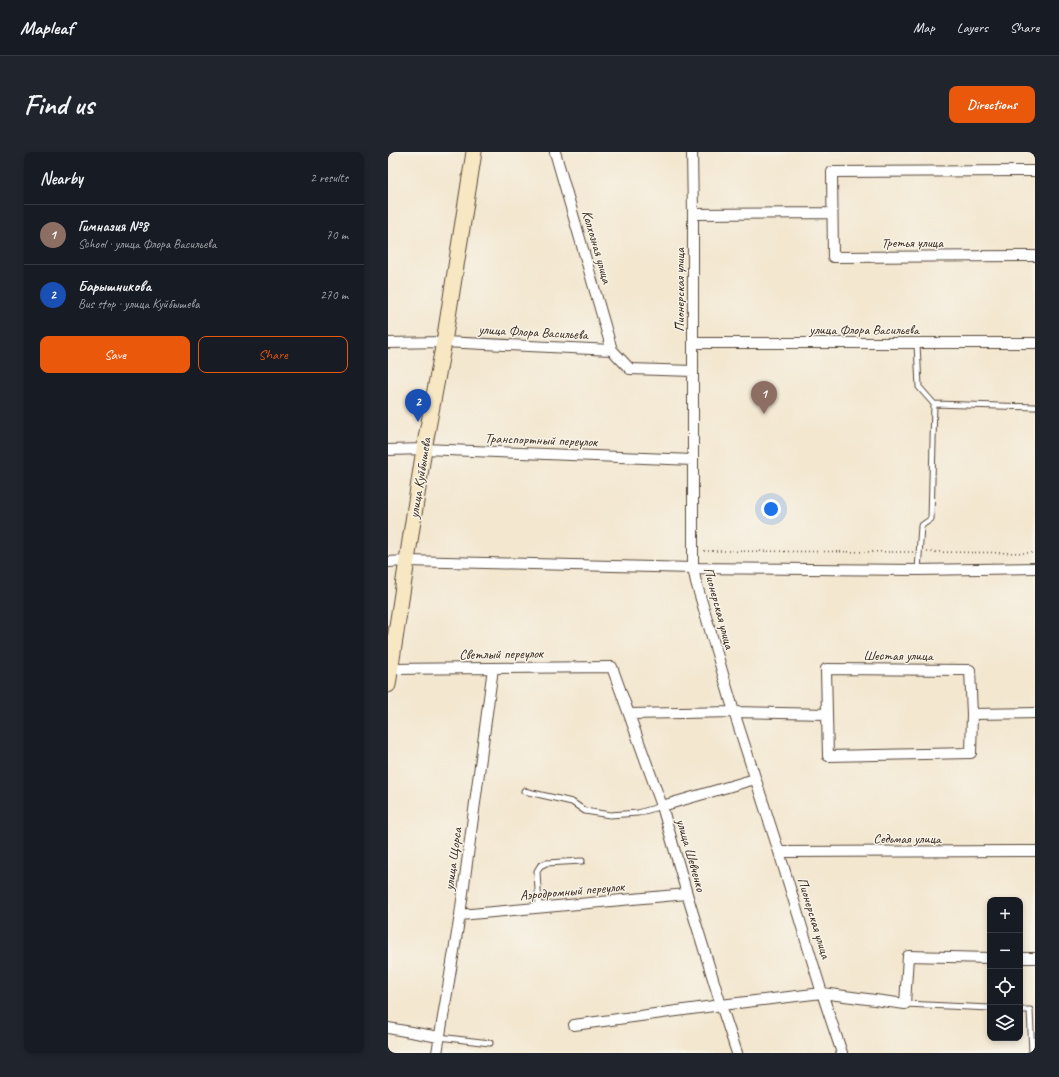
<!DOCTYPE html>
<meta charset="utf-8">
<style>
body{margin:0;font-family:Caveat,sans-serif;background:#20242c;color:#f1f3f6}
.controls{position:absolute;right:12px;bottom:12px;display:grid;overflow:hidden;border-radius:8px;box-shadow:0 2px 6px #0003}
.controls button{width:36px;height:36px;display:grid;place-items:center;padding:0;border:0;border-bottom:1px solid #363941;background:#171b24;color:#f1f3f6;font:20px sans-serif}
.you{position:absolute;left:383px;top:357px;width:14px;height:14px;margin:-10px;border:3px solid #fff;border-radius:50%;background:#1a73e8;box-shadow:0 0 0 6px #1a73e833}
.badge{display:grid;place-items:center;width:26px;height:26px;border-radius:50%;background:#ea580c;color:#fff;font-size:13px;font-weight:700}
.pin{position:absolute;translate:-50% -33px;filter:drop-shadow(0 1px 2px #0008)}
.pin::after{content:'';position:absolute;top:21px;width:14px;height:12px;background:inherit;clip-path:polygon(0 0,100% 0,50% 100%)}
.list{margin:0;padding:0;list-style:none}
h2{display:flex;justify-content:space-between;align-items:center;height:52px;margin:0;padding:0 16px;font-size:17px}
h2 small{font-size:13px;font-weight:400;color:#9ea1a6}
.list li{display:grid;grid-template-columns:26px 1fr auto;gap:12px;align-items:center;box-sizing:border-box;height:60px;padding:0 16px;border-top:1px solid #363941}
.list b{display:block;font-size:15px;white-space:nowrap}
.list p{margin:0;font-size:13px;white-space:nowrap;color:#9ea1a6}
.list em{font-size:13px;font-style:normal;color:#9ea1a6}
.actions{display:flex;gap:8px;padding:12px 16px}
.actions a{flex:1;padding:9px 0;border:1px solid #ea580c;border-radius:8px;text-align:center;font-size:14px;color:#ea580c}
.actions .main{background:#ea580c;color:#fff}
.icon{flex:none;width:22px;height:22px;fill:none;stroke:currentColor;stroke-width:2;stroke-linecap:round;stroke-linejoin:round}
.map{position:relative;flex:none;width:647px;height:901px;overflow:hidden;border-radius:8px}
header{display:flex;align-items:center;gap:24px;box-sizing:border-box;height:56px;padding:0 20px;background:#171b24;border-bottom:1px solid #363941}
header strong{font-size:19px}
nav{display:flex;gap:22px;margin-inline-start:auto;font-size:14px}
.intro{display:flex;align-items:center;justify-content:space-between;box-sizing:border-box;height:96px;padding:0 24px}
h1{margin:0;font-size:28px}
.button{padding:10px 18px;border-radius:8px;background:#ea580c;color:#fff;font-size:14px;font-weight:700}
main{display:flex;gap:24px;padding:0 24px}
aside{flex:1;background:#171b24;border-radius:8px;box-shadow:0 2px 6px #0003}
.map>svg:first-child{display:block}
</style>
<header>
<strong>Mapleaf</strong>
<nav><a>Map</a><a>Layers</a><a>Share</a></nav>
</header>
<div class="intro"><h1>Find us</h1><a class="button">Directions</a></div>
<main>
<aside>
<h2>Nearby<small>2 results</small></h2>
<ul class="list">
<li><span class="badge" style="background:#8d6e63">1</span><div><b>Гимназия №8</b><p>School · улица Флора Васильева</p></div><em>70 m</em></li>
<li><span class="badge" style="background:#1a4fb4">2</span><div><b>Барышникова</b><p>Bus stop · улица Куйбышева</p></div><em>270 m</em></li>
</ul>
<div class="actions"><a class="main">Save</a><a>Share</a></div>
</aside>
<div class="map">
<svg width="647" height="901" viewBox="0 0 647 901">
<rect width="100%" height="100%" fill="#f7f3e8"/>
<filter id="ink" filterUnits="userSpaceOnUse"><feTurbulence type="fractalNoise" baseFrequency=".025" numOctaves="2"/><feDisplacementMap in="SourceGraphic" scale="8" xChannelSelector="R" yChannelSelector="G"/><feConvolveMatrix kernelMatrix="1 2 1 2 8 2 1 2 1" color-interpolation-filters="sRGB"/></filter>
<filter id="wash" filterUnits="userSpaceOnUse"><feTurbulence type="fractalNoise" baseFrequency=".012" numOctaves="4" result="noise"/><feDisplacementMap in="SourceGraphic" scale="16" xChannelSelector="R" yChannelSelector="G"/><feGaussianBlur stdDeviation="0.9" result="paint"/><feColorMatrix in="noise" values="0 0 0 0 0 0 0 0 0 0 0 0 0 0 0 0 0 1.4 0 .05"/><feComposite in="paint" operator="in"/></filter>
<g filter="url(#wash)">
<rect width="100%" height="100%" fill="#f3e7d0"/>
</g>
<g filter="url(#ink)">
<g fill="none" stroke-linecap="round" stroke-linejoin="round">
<defs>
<path id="lane" d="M529 191 531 235 546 252
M530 418 533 374 543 367 546 252 647 255
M136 639 184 650 197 659 222 663 250 661 274 654
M151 756 149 719 152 714 158 711 194 709
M517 852 602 856
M632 858H642L644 901
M51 885 102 891"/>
<path id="street" d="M167 0 224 198
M304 0 305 62V416L308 430 346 560 391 700 434 841 454 901
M647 19 444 20 445 105 647 104
M305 62 444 61
M0 191 56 190 224 198 242 217 305 219
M305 191H647
M0 298 36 297 305 308
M0 410 19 409 305 416 530 418 647 416
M2 517 224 515 274 654 299 742 333 853 349 901
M241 562 346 560 439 562 438 517 582 518 584 562 647 561
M439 562 440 604 583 601 584 562
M274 654 367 627
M391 700 647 699
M72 763 299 742
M632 806H647
M186 873 333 853 434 841 517 852 520 804 602 806
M0 876 51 885
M49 901 72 763 105 516"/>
<path id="secondary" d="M0 533 36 297 56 190 86 0"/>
</defs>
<use href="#lane" stroke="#574639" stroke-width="7"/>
<use href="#street" stroke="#574639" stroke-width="12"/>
<use href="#secondary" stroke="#574639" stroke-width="17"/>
<path stroke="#574639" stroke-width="1.5" stroke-dasharray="1 3" stroke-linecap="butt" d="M316 399 525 400
M539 400 647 401"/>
<use href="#lane" stroke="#fff" stroke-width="5"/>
<use href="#street" stroke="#fff" stroke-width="10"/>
<use href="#secondary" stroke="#f7e8c3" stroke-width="15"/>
</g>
</g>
<g text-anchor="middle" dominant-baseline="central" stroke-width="3" stroke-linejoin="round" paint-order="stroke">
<g font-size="14" fill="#3b2a1e" stroke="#f7f3e8">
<text x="524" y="90">Третья улица</text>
<text transform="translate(209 95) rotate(74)">Колхозная улица</text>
<text transform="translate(291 138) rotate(-90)">Пионерская улица</text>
<text x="476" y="177">улица Флора Васильева</text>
<text transform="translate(145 180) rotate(3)">улица Флора Васильева</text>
<text transform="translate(153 288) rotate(2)">Транспортный переулок</text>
<text transform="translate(32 326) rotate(-81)">улица Куйбышева</text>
<text transform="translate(331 456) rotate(75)">Пионерская улица</text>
<text transform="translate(113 502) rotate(-1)">Светлый переулок</text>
<text x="510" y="503">Шестая улица</text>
<text x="519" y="686">Седьмая улица</text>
<text transform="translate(303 703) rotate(74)">улица Шевченко</text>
<text transform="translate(65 707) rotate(-82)">улица Щорса</text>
<text transform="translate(184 739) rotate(-5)">Аэродромный переулок</text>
<text transform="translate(426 766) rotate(73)">Пионерская улица</text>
</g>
</g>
</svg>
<div class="controls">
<button>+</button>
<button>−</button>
<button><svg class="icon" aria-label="locate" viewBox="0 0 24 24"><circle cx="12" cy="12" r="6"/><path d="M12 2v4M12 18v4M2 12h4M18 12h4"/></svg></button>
<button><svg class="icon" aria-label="layers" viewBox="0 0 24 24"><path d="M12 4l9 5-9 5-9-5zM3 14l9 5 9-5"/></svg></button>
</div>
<div class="you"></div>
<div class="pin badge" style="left:376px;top:262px;background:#8d6e63">1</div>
<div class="pin badge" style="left:30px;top:270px;background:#1a4fb4">2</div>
</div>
</main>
